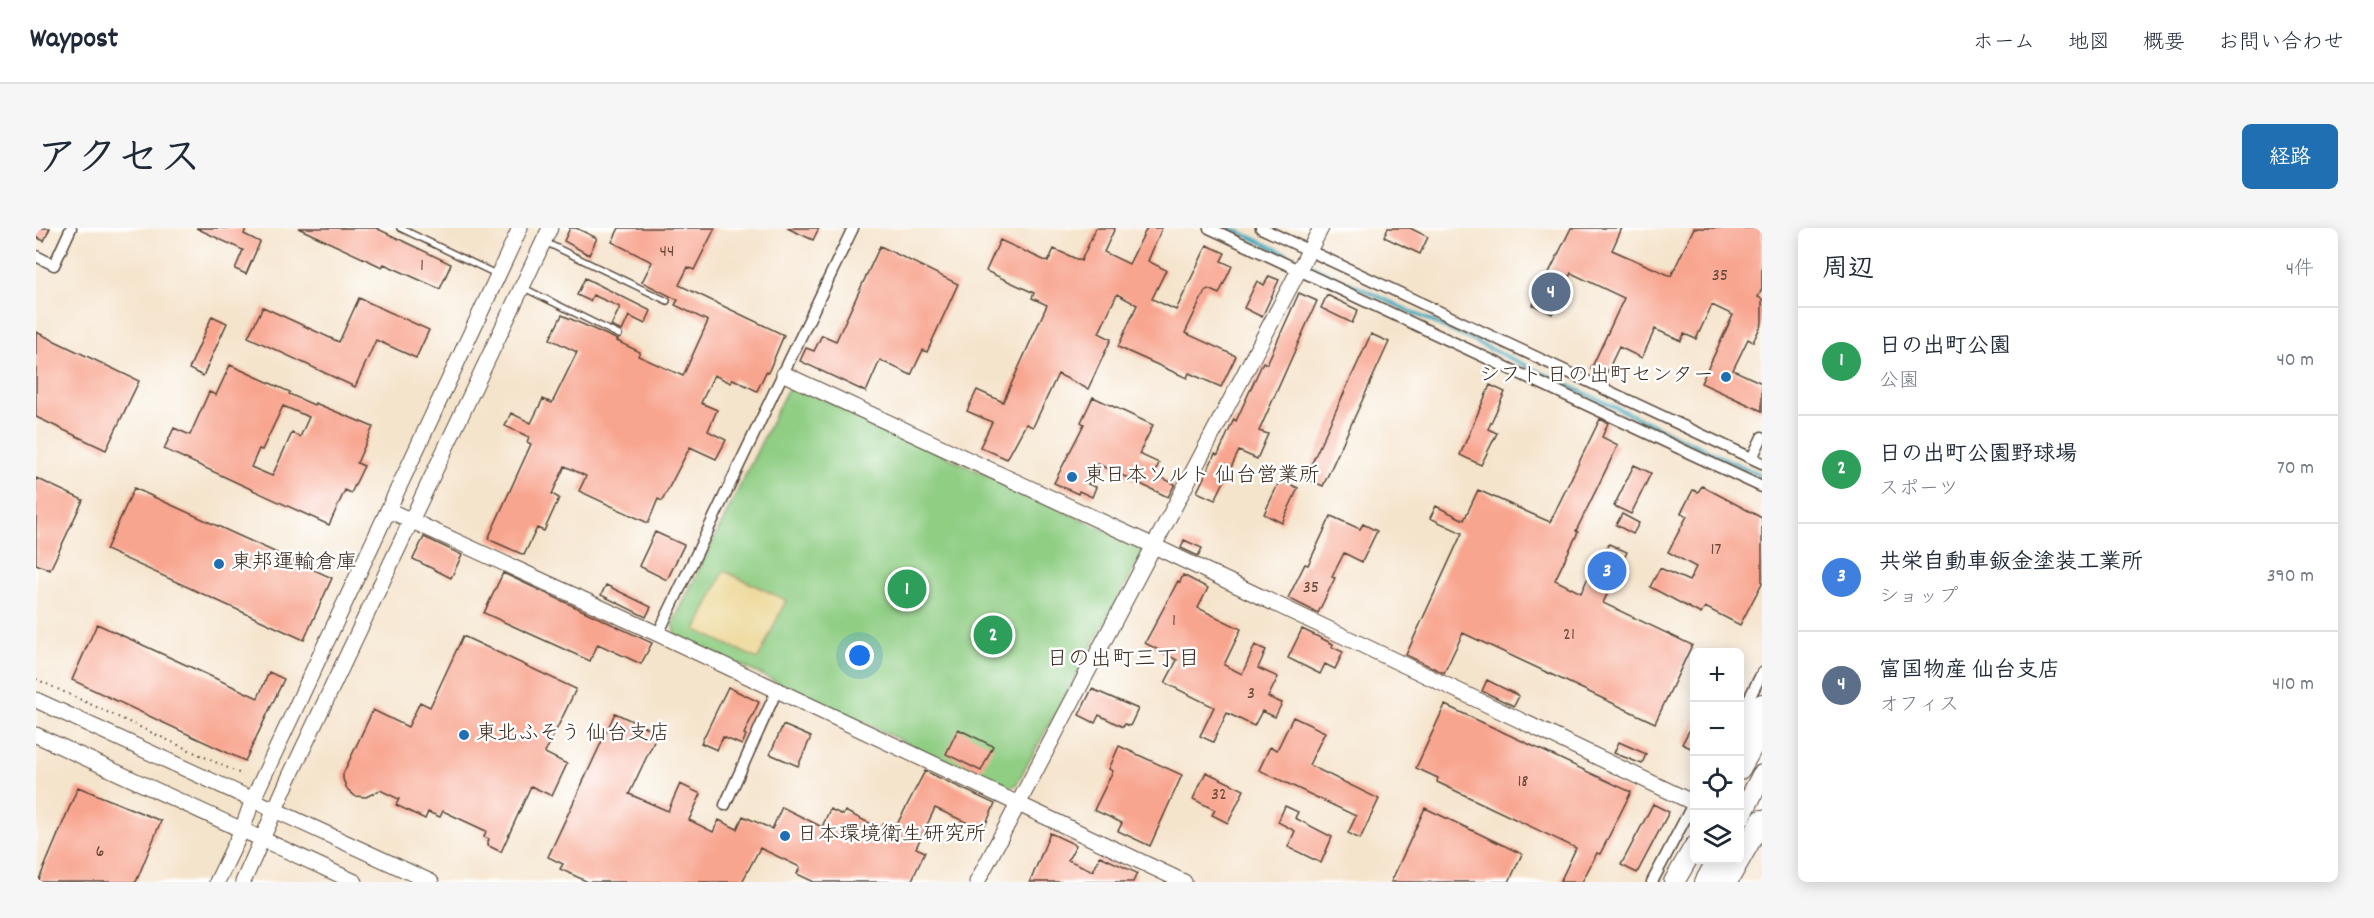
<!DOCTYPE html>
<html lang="ja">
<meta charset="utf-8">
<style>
body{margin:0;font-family:Dekko,"Klee One",sans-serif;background:#f6f6f7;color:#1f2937}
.controls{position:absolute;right:18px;bottom:18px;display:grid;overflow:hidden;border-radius:9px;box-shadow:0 3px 15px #0003}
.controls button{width:54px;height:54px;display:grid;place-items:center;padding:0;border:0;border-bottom:2px solid #e0e1e3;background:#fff;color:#1f2937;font:30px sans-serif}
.you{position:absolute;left:824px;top:428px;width:21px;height:21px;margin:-15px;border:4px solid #fff;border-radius:50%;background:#1a73e8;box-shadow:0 0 0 9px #1a73e833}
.badge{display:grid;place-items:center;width:39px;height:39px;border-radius:50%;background:#1f6fb2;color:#fff;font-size:20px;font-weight:700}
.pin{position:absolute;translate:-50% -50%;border:3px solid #fff;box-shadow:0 2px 6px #0006}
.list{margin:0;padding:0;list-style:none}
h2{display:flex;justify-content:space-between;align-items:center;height:78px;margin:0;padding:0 24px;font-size:26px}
h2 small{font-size:20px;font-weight:400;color:#747a83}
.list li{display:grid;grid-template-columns:39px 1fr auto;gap:18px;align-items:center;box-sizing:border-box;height:108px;padding:0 24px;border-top:2px solid #e0e1e3}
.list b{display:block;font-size:22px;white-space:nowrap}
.list p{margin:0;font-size:20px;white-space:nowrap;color:#747a83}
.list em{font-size:20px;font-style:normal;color:#747a83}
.icon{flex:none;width:33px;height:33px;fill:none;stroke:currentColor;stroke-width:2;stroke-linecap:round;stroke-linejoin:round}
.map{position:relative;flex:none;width:1726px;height:654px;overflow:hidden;border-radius:9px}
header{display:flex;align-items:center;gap:36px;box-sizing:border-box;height:84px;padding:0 30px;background:#fff;border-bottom:2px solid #e0e1e3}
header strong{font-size:28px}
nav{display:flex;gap:33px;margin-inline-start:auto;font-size:21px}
.intro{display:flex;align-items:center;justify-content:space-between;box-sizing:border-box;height:144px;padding:0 36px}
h1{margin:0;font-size:42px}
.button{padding:15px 27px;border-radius:9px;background:#1f6fb2;color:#fff;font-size:21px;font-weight:700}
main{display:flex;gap:36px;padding:0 36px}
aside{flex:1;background:#fff;border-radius:9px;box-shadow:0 3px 15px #0003}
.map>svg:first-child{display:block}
</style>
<header>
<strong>Waypost</strong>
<nav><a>ホーム</a><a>地図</a><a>概要</a><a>お問い合わせ</a></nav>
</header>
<div class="intro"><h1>アクセス</h1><a class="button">経路</a></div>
<main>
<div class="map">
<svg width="1726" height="654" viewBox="0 0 1726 654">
<rect width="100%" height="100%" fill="#fff"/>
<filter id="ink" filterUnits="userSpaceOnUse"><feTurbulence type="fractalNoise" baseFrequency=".0167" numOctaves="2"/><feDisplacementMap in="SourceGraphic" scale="12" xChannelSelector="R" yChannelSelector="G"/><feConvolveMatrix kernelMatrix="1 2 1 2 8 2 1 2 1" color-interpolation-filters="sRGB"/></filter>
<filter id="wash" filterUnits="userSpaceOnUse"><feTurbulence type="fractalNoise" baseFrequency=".008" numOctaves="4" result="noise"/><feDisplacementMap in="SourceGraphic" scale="24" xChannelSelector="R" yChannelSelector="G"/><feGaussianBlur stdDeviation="1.35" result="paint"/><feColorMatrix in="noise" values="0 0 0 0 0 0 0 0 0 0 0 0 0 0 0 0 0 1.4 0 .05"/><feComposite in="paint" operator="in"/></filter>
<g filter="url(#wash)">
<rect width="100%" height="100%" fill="#f5e4cc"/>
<path fill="#90ce84" stroke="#667c51" stroke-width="1.5" d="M759 158 1101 317 1106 327 980 557 969 561 640 407 637 395 751 162Z"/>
<path fill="#eeda9e" stroke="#94825e" stroke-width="1.5" d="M688 343 750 372 722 431 660 402Z"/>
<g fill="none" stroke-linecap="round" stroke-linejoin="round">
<path stroke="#40aac0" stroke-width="4" d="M1195 0 1257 29
M1275 37 1726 248"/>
</g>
<g id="blocks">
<path fill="#f8a58f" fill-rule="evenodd" d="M0 0H14L8 13 0 9Z
M160 0H210L208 6 224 14 210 46 199 41 207 22Z
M262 0H340L415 36 404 61 348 36 346 39Z
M534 0H540L561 10 553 27 528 13Z
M583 0H679L658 42 652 39 643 57 748 107 732 145 730 144 721 163 697 151 695 155 678 147 665 175 681 182 672 203 690 212 680 231 654 219 626 273 622 271 612 295 543 263 550 248 529 238 516 266 523 270 508 303 501 300 488 327 452 311 495 216 491 214 493 209 469 198 475 185 495 195 507 171 516 175 541 124 514 111 526 87 582 112 581 113 604 124 602 128 647 148 672 93 639 77 642 72 606 54 616 34 576 14Z
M751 0H783L777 12Z
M1060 0H1079L1068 24 1093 36 1111 0H1126L1112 33 1130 42 1116 71 1140 82 1171 17 1189 25 1185 33 1196 38 1183 66 1172 61 1169 63 1149 105 1200 128 1185 159 1153 145 1151 150 1082 119 1101 77 1081 66 1063 105 1075 111 1052 161 1022 146 997 199 990 196 971 231 944 219 956 194 931 183 941 162 967 174 1011 77 996 70 998 65 950 43 964 12 1012 34 1018 21 1045 33Z
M1352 0H1374L1392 9 1384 26 1348 9Z
M1535 0H1586L1576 22 1635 48 1658 0H1726V61L1722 69 1726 71V95L1717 114 1712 111 1697 142 1726 155V183L1665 155 1697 87 1676 77 1660 111 1648 106 1645 113 1619 101 1606 130 1583 119 1569 148 1555 141 1588 70 1535 45 1516 86 1497 77Z
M844 18 922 56 891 124 887 122 875 147 844 132 830 164 764 133 770 120 778 123 786 107 800 113Z
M1233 48 1243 52 1226 89 1208 80 1221 53 1228 57Z
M549 50 615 83 609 96 593 88 586 103 575 98 584 79 557 67 554 73 541 67Z
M1263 65 1281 73 1223 203 1232 206 1221 231 1203 223 1179 272 1161 264 1179 226 1182 227 1198 191 1200 193 1227 134 1231 136Z
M1291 67 1322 82 1316 95 1285 80Z
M323 70 393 102 380 130 340 112 319 159 212 109 227 79 303 114Z
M176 88 191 95 167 148 153 141Z
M0 104 103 153 70 222 0 189Z
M1335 106 1353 114 1287 258 1269 250Z
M194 137 254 164 253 166 278 177 279 175 337 199 321 235 328 238 315 265 309 262 293 297 128 221 138 200 154 207 173 164 180 167ZM247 178 273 189 264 209 256 205 236 248 215 239 223 221 226 222Z
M1454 157 1469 164 1452 201 1461 205 1445 237 1424 227Z
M1057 169 1117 197 1103 226 1123 235 1118 246 1139 256 1132 269 1062 236 1052 256 1060 259 1056 269 1043 263 1042 266 1018 255 1048 196 1045 194Z
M1564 191 1572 195 1566 209 1582 217 1540 303 1542 304 1519 352 1545 365 1565 321 1569 323 1573 316 1591 324 1567 375 1656 417 1619 495 1427 405 1408 445 1370 427 1426 305 1394 290 1400 278 1428 292 1442 262 1514 294Z
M1598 237 1615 245 1595 286 1578 278Z
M0 250 47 272 14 342 0 336Z
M1244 252 1262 260 1246 295 1228 286Z
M1666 258 1726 290V355L1704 397 1669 379 1665 386 1614 359 1624 340 1653 353 1660 339 1632 324 1651 288 1645 285 1657 262 1662 264Z
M98 260 296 350 268 412 70 322Z
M1586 286 1603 295 1597 306 1580 297Z
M1295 288 1324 301 1327 296 1341 303 1326 334 1308 325 1296 349 1299 350 1282 385 1252 370 1269 336 1272 337Z
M619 304 648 317 631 352 603 338Z
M388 309 426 327 415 350 377 331Z
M1148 312 1166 320 1162 328 1145 320Z
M467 345 616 415 605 436 562 416 554 433 448 385Z
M1147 347 1172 360 1162 380 1205 401 1188 437 1206 446 1219 417 1230 422 1222 440 1242 449 1232 469 1246 475 1239 489 1226 483 1218 498 1191 485 1177 514 1164 508 1178 479 1129 455 1141 432 1109 415 1142 353 1144 354Z
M570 357 615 379 610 389 565 367Z
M61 396 222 470 233 444 248 451 209 533 36 452Z
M1266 401 1297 416 1296 419 1307 424 1299 441 1289 436 1284 446 1252 430Z
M427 408 540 461 509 525 531 536 516 568 495 558 465 624 451 617 453 611 448 609 450 603 407 583 404 589 392 584 389 591 360 577 363 571 344 562 330 569 319 568 311 561 307 551V546L337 482 372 499 384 474 394 479Z
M1451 452 1483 468 1478 478 1446 463Z
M692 459 723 474 708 506 710 507 706 517 687 509 681 522 665 515Z
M1056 461 1102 481 1094 498 1089 496 1087 499 1063 487 1059 495 1043 487Z
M1409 477 1595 564 1564 626 1561 625 1546 654H1524L1540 620 1401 554 1402 550 1380 540Z
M579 485 622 505 593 566 632 583 644 556 665 566 653 592 677 604 683 592 701 601 707 588 736 601 746 579 786 599 794 581 807 587 809 583 845 601 848 595 859 600 889 543 959 576 947 602 899 580 880 620 889 624 875 654H778L761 646 764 639 724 620 706 654H552L524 641 527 636 512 629Z
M1257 489 1289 504 1273 537 1343 571 1324 611 1312 605 1320 588 1223 542 1234 519 1241 522Z
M1659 492V522L1646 516Z
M747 497 775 509 762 538 734 526Z
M922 501 957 518 945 543 910 526Z
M1583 514 1610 526 1606 536 1578 525Z
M1083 518 1146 547 1114 618 1082 603 1086 595 1058 582 1077 543 1073 541Z
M1170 544 1208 562 1192 595 1176 587 1179 582 1157 571Z
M42 559 125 593 100 654H2Z
M1617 576 1633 584 1601 645 1585 637Z
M1249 578 1262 584 1259 590 1296 609 1285 635 1252 619 1259 603 1242 594Z
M1389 580 1486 626 1473 654H1355Z
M1014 605 1040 617 1032 632 1057 643 1064 628 1101 645 1097 654H994Z"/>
</g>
</g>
<g filter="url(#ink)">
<use href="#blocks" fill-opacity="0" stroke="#574638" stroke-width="1.5"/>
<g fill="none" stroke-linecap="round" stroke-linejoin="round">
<defs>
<path id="lane" d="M364 0 460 46
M509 14 631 73
M488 60 583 107"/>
<path id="street" d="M1173 0 1726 259
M1225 0 1726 235
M0 28 18 37 35 0
M1716 230 1726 209
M622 406 817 0
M1704 488 1726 445
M689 577 741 462
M1616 654 1658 574"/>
<path id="secondary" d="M748 146 1118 318 1658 575
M352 282 622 406 1148 654
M0 472 395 654
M0 507 319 654
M181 654 206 602 217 571 484 0
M207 654 253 550 514 0
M941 654 1285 0"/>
<path id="highway" d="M1704 518 1726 476
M1704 541 1723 507
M1704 590 1726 547
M1638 654 1658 619
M1669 654 1681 632
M1691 654 1726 592"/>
</defs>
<use href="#lane" stroke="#574638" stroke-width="8"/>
<use href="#street" stroke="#574638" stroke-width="13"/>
<use href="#secondary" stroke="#574638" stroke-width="17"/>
<use href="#highway" stroke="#574638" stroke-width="22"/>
<path stroke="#574638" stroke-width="2" stroke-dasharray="1.5 4.5" stroke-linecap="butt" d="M0 451 205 546"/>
<use href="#lane" stroke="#fff" stroke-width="5"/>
<use href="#street" stroke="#fff" stroke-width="10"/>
<use href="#secondary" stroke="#fff" stroke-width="15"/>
<use href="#highway" stroke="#fff" stroke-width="20"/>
</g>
</g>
<g fill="#1f6fb2" stroke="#fff" stroke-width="2">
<circle cx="1690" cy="149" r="6"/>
<circle cx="1036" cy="249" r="6"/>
<circle cx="183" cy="336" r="6"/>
<circle cx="428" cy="507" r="6"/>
<circle cx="749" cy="608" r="6"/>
</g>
<g text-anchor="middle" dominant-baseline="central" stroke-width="5" stroke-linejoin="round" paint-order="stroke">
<g font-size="18" fill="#6a493a">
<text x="631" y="24">44</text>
<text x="386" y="38">1</text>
<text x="1684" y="48">35</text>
<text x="1680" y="322">17</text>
<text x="1275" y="360">35</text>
<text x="1138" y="393">1</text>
<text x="1533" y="407">21</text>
<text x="1215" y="466">3</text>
<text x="1487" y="554">18</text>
<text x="1183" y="567">32</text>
<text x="64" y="624">6</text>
</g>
<g font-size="21" fill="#3b2a1e" stroke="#fff" text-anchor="start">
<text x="1678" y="149" text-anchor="end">シフト 日の出町センター</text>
<text x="1048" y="249">東日本ソルト 仙台営業所</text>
<text x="195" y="336">東邦運輸倉庫</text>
<text x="440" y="507">東北ふそう 仙台支店</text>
<text x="761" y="608">日本環境衛生研究所</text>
</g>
<g font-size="22" fill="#3b2a1e" stroke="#fff">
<text x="1087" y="432">日の出町三丁目</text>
</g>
</g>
</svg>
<div class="controls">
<button>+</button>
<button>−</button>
<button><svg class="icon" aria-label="locate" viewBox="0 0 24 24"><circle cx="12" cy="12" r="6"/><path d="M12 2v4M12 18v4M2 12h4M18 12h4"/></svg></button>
<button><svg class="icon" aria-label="layers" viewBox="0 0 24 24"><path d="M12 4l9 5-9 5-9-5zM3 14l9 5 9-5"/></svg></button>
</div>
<div class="you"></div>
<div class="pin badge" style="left:871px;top:361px;background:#2e9e5b">1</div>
<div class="pin badge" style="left:957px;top:407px;background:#2e9e5b">2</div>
<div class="pin badge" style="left:1571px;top:343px;background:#3f7fe0">3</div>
<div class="pin badge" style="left:1515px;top:64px;background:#5c6f8a">4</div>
</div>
<aside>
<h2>周辺<small>4件</small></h2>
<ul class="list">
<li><span class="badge" style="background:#2e9e5b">1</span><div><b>日の出町公園</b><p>公園</p></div><em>40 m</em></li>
<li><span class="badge" style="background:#2e9e5b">2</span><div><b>日の出町公園野球場</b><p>スポーツ</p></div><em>70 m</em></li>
<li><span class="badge" style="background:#3f7fe0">3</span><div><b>共栄自動車鈑金塗装工業所</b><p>ショップ</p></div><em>390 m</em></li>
<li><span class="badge" style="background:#5c6f8a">4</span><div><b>富国物産 仙台支店</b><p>オフィス</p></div><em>410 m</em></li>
</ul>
</aside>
</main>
